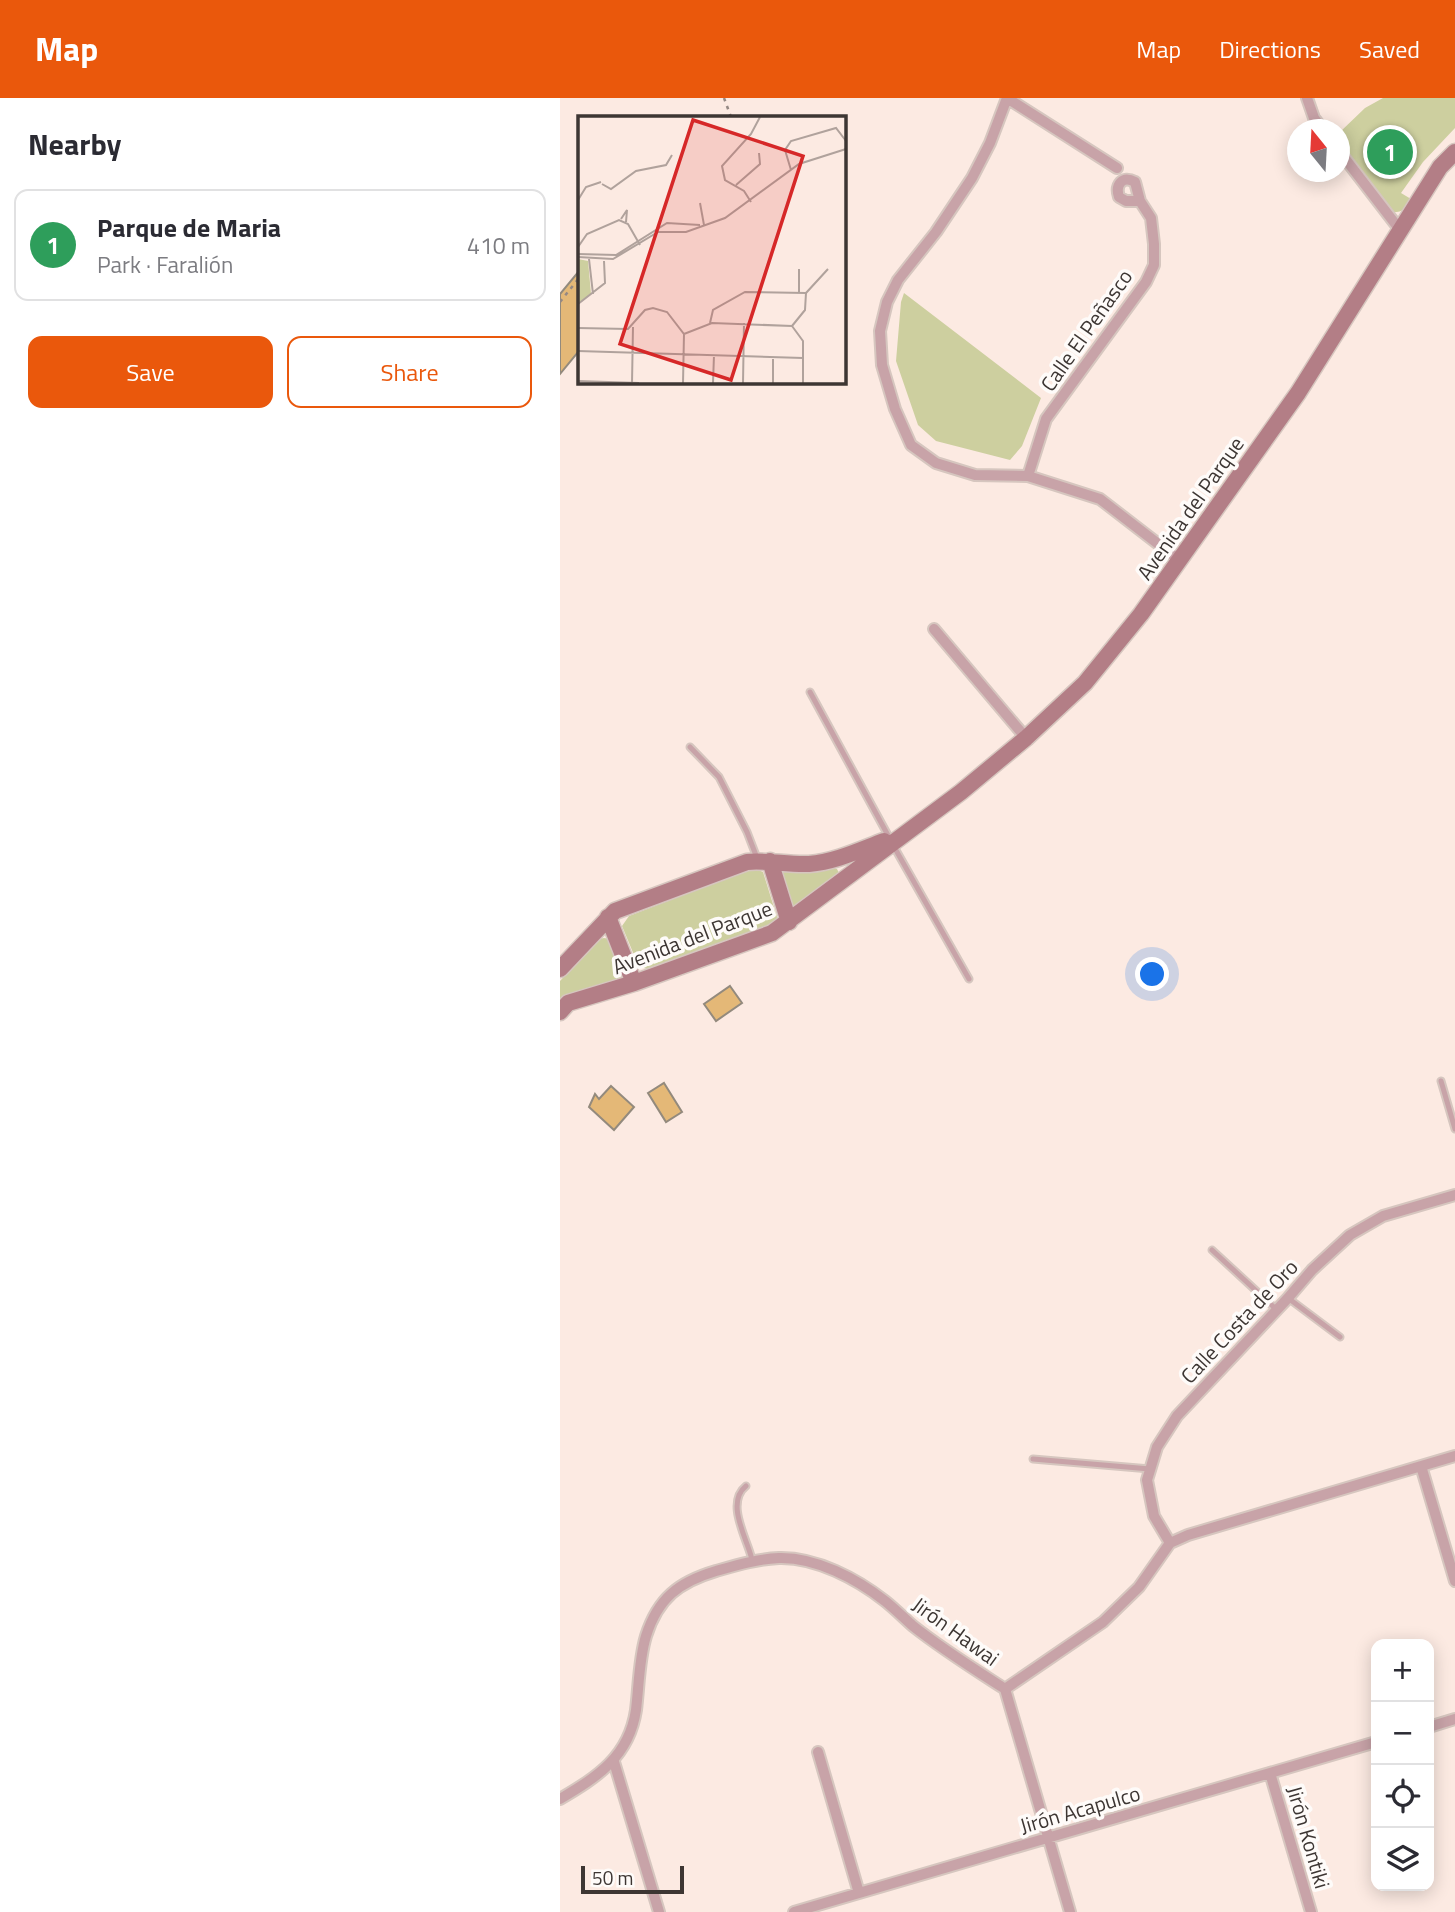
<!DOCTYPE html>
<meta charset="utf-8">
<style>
body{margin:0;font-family:"Titillium Web",sans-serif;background:#f7f7f7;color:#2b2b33}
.controls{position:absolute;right:21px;bottom:21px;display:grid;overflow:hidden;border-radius:14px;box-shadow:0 4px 18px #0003}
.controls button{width:63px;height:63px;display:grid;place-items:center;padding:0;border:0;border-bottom:2px solid #e1e1e2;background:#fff;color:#2b2b33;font:35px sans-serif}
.compass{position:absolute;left:727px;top:21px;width:63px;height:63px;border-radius:50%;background:#fff;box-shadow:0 4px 18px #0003;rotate:342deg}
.scale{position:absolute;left:21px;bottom:18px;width:103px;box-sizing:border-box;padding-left:7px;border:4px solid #3d3633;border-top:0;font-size:19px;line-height:24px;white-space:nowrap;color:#3d3633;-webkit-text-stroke:5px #fefbf9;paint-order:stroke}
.you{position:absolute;left:593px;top:877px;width:24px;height:24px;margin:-18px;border:5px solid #fff;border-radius:50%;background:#1a73e8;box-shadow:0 0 0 10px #1a73e833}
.badge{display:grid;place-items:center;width:46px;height:46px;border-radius:50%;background:#ea580c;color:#fff;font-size:23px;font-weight:700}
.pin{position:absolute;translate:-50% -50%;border:4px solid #fff;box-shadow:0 2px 7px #0006}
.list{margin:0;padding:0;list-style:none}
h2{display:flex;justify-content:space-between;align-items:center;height:91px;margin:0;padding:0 28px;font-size:30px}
h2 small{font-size:23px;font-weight:400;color:#7c7c81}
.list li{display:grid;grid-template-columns:46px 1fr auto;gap:21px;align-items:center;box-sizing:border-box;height:112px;margin:0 14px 14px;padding:0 14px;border:2px solid #e1e1e2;border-radius:14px}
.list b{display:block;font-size:26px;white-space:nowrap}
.list p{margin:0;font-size:23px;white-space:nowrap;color:#7c7c81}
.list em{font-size:23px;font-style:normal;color:#7c7c81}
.actions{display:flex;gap:14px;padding:21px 28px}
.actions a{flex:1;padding:16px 0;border:2px solid #ea580c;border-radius:14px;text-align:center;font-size:24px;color:#ea580c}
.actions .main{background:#ea580c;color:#fff}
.icon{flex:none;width:38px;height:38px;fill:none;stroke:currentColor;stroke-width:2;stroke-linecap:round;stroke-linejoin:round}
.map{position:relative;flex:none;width:895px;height:1814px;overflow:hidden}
header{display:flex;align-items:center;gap:42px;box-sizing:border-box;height:98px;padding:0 35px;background:#ea580c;color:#fff}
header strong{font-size:33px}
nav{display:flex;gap:38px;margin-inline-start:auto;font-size:24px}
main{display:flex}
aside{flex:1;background:#fff}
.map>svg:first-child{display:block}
</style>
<header>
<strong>Map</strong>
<nav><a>Map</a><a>Directions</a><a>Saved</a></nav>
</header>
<main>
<aside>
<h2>Nearby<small></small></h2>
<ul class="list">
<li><span class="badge" style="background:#2e9e5b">1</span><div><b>Parque de Maria</b><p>Park · Faralión</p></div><em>410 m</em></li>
</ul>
<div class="actions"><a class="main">Save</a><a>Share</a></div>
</aside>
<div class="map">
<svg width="895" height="1814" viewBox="0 0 895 1814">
<rect width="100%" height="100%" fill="#fceae2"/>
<path fill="#cdcf9f" d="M823 0H895V30L863 64 841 95 851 101C845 112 842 115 830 114L780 43V34L805 10Z
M344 195 481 300 462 348 450 362 376 343 358 327 336 263 341 204Z
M271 769 277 771 279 775 242 804 236 808 230 806 219 775 223 771C241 775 253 774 271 769Z
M193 770 203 774 217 819 216 826 88 871 79 869 62 828 69 818Z
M44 840 50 841 61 881 0 904V883L39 841Z"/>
<path fill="#e4b877" stroke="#938a7d" stroke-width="2" d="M19 173V253L0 276V196Z
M170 888 182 905 156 923 144 906Z
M104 985 122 1014 106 1024 88 995Z
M51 988 74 1009 54 1032 29 1009 35 996 39 1001Z"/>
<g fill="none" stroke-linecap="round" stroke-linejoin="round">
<defs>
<path id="lane" d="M250 594 330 741
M130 649 159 679 187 734 197 760
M333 747 409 881
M881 983 895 1031
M652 1152 717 1212
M728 1200 780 1239
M473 1361 590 1371
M186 1388C166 1404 185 1437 191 1458"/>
<path id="street" d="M447 0 430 45 412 80 376 134 338 182 327 204 320 233 322 267 335 311 351 347 376 365 415 377 468 378 540 401 619 462
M447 0 557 70
M747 0 754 20 763 32
M780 54 840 132
M468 378 486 321 586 184 594 167V146L591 120 580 103 575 84C562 77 555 87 559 99L566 103H580
M374 531 466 640
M861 1368 895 1483
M610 1445 594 1418 587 1382 597 1349 617 1318 728 1200 752 1172 790 1137 823 1118 895 1097
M445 1591 510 1814
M869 1629 895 1621
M258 1654 299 1795
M54 1664 99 1814
M710 1675 751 1814
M0 1701C37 1679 69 1659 76 1612 79 1587 79 1561 86 1538 98 1500 119 1484 156 1473 177 1467 197 1461 219 1460 256 1459 297 1481 325 1503 335 1511 344 1520 353 1528 382 1551 414 1571 445 1591L543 1524 579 1489 610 1445 628 1437 895 1358
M234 1814 816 1644"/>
<path id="secondary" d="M210 763 229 824
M48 819 74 885
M0 871 55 813 187 764C207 762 228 767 249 766 275 764 300 752 324 743
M0 914 8 905 74 885 212 835 401 694 466 640 525 585 581 516 738 295 880 69 895 54"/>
</defs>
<use href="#lane" stroke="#d6c6bf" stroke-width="9"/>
<use href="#street" stroke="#d6c6bf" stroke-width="14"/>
<use href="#secondary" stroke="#d6c6bf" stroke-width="19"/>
<path stroke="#958984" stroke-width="2.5" stroke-dasharray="3.5 5" stroke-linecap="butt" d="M164 0 171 19
M0 204 19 180"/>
<use href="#lane" stroke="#c8a3a8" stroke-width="5"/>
<use href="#street" stroke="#c8a3a8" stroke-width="10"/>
<use href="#secondary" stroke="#b37e86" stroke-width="16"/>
</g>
<g text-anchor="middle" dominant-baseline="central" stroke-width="7" stroke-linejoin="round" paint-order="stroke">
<g font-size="21" fill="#3d3633" stroke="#fefbf9">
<text transform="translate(526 232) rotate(-55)">Calle El Peñasco</text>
<text transform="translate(630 410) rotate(-55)">Avenida del Parque</text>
<text transform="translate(132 839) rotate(-21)">Avenida del Parque</text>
<text transform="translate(679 1223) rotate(-47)">Calle Costa de Oro</text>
<text transform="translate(396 1533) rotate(36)">Jirón Hawai</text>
<text transform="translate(520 1711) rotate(-16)">Jirón Acapulco</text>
<text transform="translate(749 1739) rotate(74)">Jirón Kontiki</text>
</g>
</g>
<g transform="translate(18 18)">
<rect width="268" height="268" fill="#fceae2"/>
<path d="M0 143 10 145 13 178 0 187Z" fill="#cdcf9f"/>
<path fill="none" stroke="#b0a29c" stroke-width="2" d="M213 54 207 34 213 25 258 12 268 25M24 68 33 73 58 55 88 49 94 39M158 69 182 48 181 37M0 84 8 71 23 66M173 86 166 75 147 64 144 50 173 18 182 1M122 87 126 109M43 103 49 94 48 106M0 131 9 118 41 104 50 108 62 129M0 138 38 139 89 107 122 109M0 141 35 143 80 116H108L147 102 221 48 268 33M11 143 15 178M221 153V177M0 188 27 167 26 145M132 207 135 194 167 176 228 177M214 210 227 194 228 177 250 153M214 210 225 225V267M0 212 50 213 67 194 75 192 89 196 106 218 134 207 214 210M0 235 225 242M0 265 61 267M54 267 55 211M105 267 106 218M135 267 136 239M165 267 166 207M195 267V241"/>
<path fill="#d62828" fill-opacity="0.15" stroke="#d62828" stroke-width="3.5" d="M115 4 225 40 153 264 42 228Z"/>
<rect width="268" height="268" fill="none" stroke="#3d3633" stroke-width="3.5"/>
</g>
</svg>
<div class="controls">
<button>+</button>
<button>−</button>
<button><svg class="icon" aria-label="locate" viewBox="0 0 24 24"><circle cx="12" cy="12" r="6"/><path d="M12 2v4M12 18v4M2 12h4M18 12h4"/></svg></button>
<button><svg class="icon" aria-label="layers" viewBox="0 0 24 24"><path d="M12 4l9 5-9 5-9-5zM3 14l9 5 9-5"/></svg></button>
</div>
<svg class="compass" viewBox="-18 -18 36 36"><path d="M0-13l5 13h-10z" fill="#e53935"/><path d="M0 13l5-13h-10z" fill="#7c7c81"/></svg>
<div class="scale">50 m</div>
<div class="you"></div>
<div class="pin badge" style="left:830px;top:54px;background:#2e9e5b">1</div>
</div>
</main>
